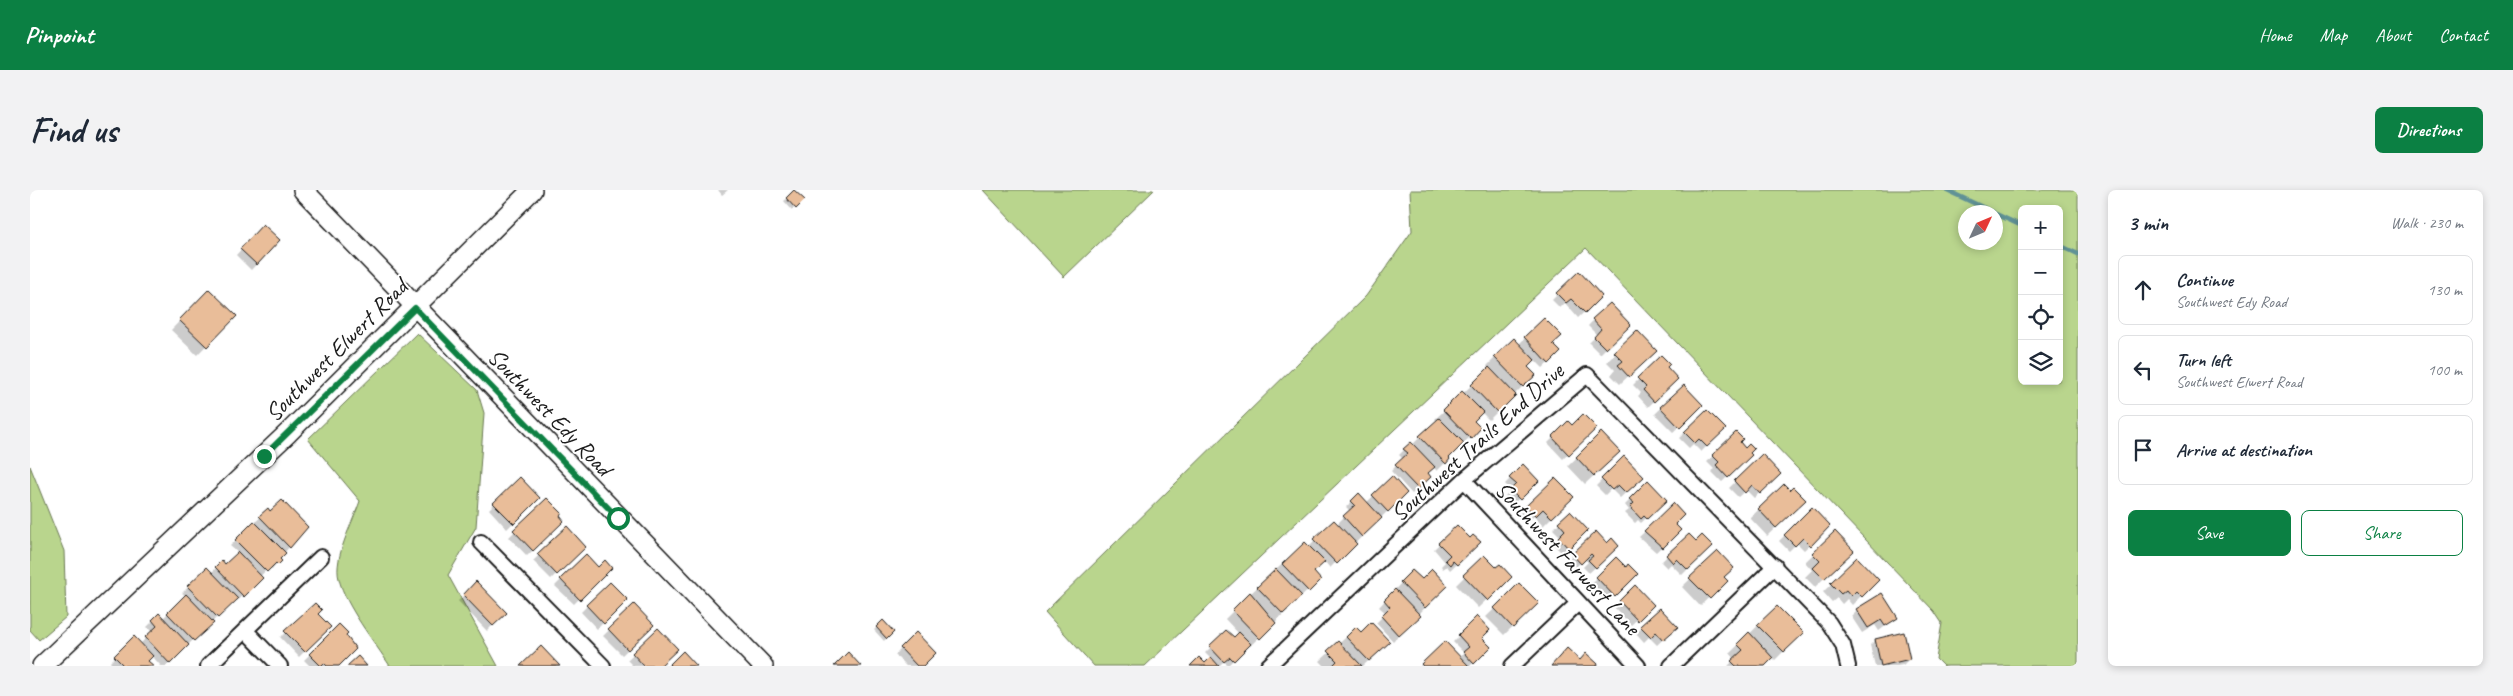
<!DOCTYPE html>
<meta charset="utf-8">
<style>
body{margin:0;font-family:Caveat,sans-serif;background:#f2f2f3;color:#1f2937}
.controls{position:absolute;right:15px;top:15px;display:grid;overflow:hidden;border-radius:8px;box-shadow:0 2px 8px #0003}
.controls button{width:45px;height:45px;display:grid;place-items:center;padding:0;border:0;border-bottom:1px solid #e0e1e3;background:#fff;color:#1f2937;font:25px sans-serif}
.compass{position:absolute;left:1928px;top:15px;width:45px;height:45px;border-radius:50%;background:#fff;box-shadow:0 2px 8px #0003;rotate:46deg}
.stop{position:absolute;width:15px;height:15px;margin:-11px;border:4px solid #0b8043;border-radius:50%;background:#fff}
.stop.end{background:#0b8043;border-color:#fff;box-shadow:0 1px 5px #0008}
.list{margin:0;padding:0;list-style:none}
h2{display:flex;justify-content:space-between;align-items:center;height:65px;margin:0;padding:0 20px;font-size:21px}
h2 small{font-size:16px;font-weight:400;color:#747a83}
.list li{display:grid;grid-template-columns:32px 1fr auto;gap:15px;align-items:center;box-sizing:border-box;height:70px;margin:0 10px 10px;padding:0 10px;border:1px solid #e0e1e3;border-radius:8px}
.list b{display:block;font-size:19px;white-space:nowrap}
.list p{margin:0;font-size:16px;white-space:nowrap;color:#747a83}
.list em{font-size:16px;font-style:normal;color:#747a83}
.actions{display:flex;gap:10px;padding:15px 20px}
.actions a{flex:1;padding:11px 0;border:1px solid #0b8043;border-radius:8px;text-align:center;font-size:18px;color:#0b8043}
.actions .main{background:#0b8043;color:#fff}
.icon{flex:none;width:28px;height:28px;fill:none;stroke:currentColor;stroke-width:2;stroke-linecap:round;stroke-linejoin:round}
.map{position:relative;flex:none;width:2048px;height:476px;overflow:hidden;border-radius:8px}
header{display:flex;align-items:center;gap:30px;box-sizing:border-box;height:70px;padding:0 25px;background:#0b8043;color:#fff}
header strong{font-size:24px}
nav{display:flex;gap:28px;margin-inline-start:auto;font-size:18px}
.intro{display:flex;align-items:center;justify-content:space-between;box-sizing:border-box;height:120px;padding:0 30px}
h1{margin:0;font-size:35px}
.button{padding:12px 22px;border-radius:8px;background:#0b8043;color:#fff;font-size:18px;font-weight:700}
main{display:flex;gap:30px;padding:0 30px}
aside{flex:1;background:#fff;border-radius:8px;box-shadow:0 2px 8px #0003}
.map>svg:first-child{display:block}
</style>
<header>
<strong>Pinpoint</strong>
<nav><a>Home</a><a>Map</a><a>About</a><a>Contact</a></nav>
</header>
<div class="intro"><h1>Find us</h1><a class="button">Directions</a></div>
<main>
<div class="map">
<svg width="2048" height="476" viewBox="0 0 2048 476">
<rect width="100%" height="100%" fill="#fff"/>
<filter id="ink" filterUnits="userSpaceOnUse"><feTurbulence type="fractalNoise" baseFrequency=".02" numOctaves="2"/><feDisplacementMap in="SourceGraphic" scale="10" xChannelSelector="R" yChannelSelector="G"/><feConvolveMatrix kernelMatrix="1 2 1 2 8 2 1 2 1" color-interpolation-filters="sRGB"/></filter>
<g filter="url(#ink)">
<path fill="#b9d58d" stroke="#6a7854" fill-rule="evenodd" d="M953 0H1124L1034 87Z
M1380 0H2048V476H1913L1906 469 1912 433 1904 421 1556 58 1115 476H1064L1015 422 1336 106 1382 41ZM1992 19H2029V191H1992ZM1936 22H1966V52H1936Z
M387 143 447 200 454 223 446 337 418 385 468 476H360C345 453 315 415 309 389 303 368 323 332 330 311L278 249Z
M0 276 34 361 36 427 9 450 0 440Z"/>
<path fill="#0003" d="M688 0H698L692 5Z
M765 1 773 10 762 20 754 11Z
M233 36 249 50 221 80 206 65Z
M1549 83 1571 106 1548 128 1535 113 1530 118 1522 110Z
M179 101 205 126 167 165 141 140Z
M1579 114 1599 135 1570 164 1559 153 1567 145 1558 136Z
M1514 129 1522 154 1530 162 1513 178 1504 169 1496 177 1504 185 1459 230 1451 222 1443 231 1450 238 1417 268 1419 269 1407 281 1403 277 1396 284 1399 287 1382 304 1361 281 1373 269 1369 265 1381 253 1382 255 1407 231 1405 229 1414 221 1459 179 1457 176 1465 168 1488 155Z
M1607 142 1625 161 1590 194 1581 185 1585 180 1577 172Z
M1631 167 1635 177 1647 189 1618 217 1608 206 1611 203 1603 195Z
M1654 196 1672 215 1643 242 1625 224Z
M1677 222 1694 239 1671 262 1663 254 1659 258 1649 248Z
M1538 233 1541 237 1565 238 1533 269 1518 253Z
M1571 244 1589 262 1555 294 1538 276Z
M1706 244 1708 252 1720 265 1692 292 1681 281 1684 279 1677 272Z
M1732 266 1749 284 1724 308 1716 300 1708 307 1699 298Z
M1594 268 1612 287 1590 308 1581 299 1575 305 1566 296Z
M1493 276 1507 291 1483 314 1475 306 1481 300 1475 294Z
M1362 288 1376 303 1300 378 1294 371 1282 383 1289 390 1220 456 1219 455 1198 475 1194 471 1189 476H1162L1175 475 1181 469 1175 463 1196 442 1203 449 1209 444 1195 429 1220 404 1275 353 1278 357 1304 331 1307 334 1320 321 1316 317 1329 305 1336 313Z
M490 289 508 308 477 339 459 319Z
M1525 289 1542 307 1513 336 1504 326 1496 333 1488 325Z
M1618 292 1635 310 1611 333 1608 330 1605 333 1595 323 1599 320 1595 315Z
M1754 295 1774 310 1737 346 1720 328Z
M517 310 533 331 497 366 479 347Z
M1643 315 1644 334 1649 340 1626 362 1609 347Z
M1782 319 1799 336 1774 360 1767 353 1759 361 1749 351Z
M238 320 259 357 242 379 239 377 207 411 206 409 136 476H131L122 466 117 471 122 476H83L80 472 104 448 110 454 122 442 117 437 129 425 132 429 156 406 152 403 177 379 181 383 192 372 195 376 208 363 200 356Z
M1540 323 1557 340 1533 364 1523 354 1530 346 1523 339Z
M1427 337 1440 350 1449 352 1420 380 1417 376 1413 379 1411 376 1415 372 1404 359Z
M537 338 554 357 521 389 503 371Z
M1566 343 1576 354 1588 356 1559 383 1553 377 1558 372 1554 369 1545 378 1537 371Z
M1805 343 1822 361 1785 397 1775 387 1782 380 1775 372Z
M1659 345 1666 353 1681 356 1652 385 1641 374 1637 378 1631 372Z
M1687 363 1692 387 1696 391 1670 416 1652 397Z
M555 366 568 379 580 378 544 414 525 396Z
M1454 367 1466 379 1480 387 1448 418 1426 395Z
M1586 369 1596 379 1606 384 1578 412 1561 394Z
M1827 369 1847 390 1822 415 1817 409 1812 414 1807 408 1802 412 1793 402Z
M1382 381 1392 391 1416 396 1363 451 1346 433 1356 423 1349 417Z
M446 393 475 423 457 441 428 411Z
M580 393 596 410 567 439 551 422Z
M1489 395 1507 413 1474 445 1456 427Z
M1605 397 1622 415 1601 435 1584 417Z
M604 416 623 435 592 465 573 446Z
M1747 417 1772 443 1745 470 1742 467 1733 476H1698L1705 469 1700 463Z
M1630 420 1646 437 1627 455 1619 447 1614 452 1606 443Z
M1827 420 1866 428 1849 441 1845 435 1832 443 1821 426Z
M286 424 299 437 269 467 250 447Z
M1447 428 1450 448 1459 457 1440 476H1390L1415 453 1429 468 1434 463 1423 452Z
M853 432 862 442 854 451 844 440Z
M309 436 315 445 307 476H280L274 470Z
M1326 438 1331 443 1358 452 1333 476H1295L1290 471Z
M628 440 629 476H603L597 470Z
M886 444 891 476H876L865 465Z
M1845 450 1879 469 1873 475 1867 476H1845L1840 455Z"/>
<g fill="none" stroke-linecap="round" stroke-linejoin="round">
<path stroke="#619296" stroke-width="4.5" d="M1916 0 1963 22
M1966 24 1992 36
M2029 55 2048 64"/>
</g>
<path fill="#e9bd99" stroke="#1c1c1c" d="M764 0 775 10 766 19 756 8Z
M233 34 250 50 227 75 210 59Z
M1549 81 1572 106 1555 123 1541 109 1536 113 1526 103Z
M179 99 207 126 177 157 149 130Z
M1580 113 1601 135 1576 159 1564 147 1571 139 1562 129Z
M1514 128 1532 146 1523 154 1531 162 1519 174 1494 147Z
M1607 140 1627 161 1599 187 1588 175 1593 171 1584 162Z
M1484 148 1505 170 1498 177 1506 185 1493 197 1464 167Z
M1631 165 1640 174 1637 177 1648 189 1624 212 1613 200 1616 197 1607 188Z
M1459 177 1486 205 1468 223 1441 195Z
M1654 195 1673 215 1650 238 1630 217Z
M1432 201 1453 222 1444 231 1451 238 1441 249 1413 220Z
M1677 220 1696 239 1677 257 1669 249 1665 253 1654 242Z
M1553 224 1567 238 1539 265 1522 247 1538 231 1542 235Z
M1409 228 1434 253 1419 268 1420 269 1416 274 1389 246Z
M1571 242 1590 262 1564 286 1546 267Z
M1706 242 1713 249 1710 252 1715 258 1719 254 1724 259 1720 263 1722 265 1698 288 1686 275 1689 272 1682 265Z
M1381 252 1405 277 1398 283 1401 287 1388 299 1365 275 1378 263 1373 259Z
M1732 264 1751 284 1730 304 1722 295 1715 303 1704 291Z
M1594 266 1614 287 1596 303 1588 295 1582 300 1571 289Z
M1493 274 1509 291 1490 310 1480 300 1486 294 1479 288Z
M1362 286 1377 303 1358 322 1342 305Z
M490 287 510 308 484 334 463 313Z
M1525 288 1544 307 1522 328 1513 319 1506 326 1496 316Z
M1618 290 1637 310 1617 329 1614 326 1611 329 1600 317 1604 313 1599 309Z
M1754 294 1760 300 1763 297 1776 310 1746 338 1728 319Z
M1329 303 1352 328 1332 347 1313 326 1325 315 1321 311Z
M517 308 532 323 530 326 534 331 503 361 483 340Z
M252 310 278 337 260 358 229 326 238 318 240 321Z
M1643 313 1654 325 1645 334 1651 340 1633 358 1614 341Z
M1782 317 1800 336 1781 356 1773 348 1765 356 1754 345Z
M1540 321 1558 340 1539 359 1528 347 1535 340 1528 332Z
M1304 330 1327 354 1307 374 1283 349Z
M224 331 256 363 250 369 252 371 248 375 246 373 237 382 205 350Z
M1427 335 1440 348 1443 345 1451 352 1427 375 1423 371 1420 375 1415 370 1420 365 1408 353Z
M537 336 556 357 527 385 507 364Z
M1566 341 1577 353 1582 348 1589 356 1566 378 1558 370 1563 366 1561 364 1551 374 1542 364Z
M1805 341 1824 361 1794 389 1783 378 1790 371 1782 363Z
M1659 344 1666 351 1672 345 1683 356 1658 380 1647 369 1643 373 1636 365Z
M1275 352 1295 372 1284 382 1291 390 1279 402 1252 374Z
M1688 361 1704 378 1694 387 1698 391 1680 409 1659 388Z
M208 362 233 388 214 407 185 377 192 370 195 374Z
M556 364 568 377 575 370 582 378 550 410 530 389Z
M1454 365 1466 377 1470 374 1482 387 1458 411 1433 385Z
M1586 367 1596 377 1598 374 1608 384 1585 407 1566 387Z
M1827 367 1849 390 1832 407 1826 401 1821 406 1816 400 1811 404 1800 393Z
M177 377 208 409 188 428 157 396Z
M1246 379 1272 406 1253 424 1227 397Z
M1402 379 1418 396 1395 418 1370 392 1382 380 1392 389Z
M446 391 477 423 463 436 433 405Z
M580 392 598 410 574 434 556 415Z
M1489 393 1509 413 1483 438 1464 418Z
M1605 395 1624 415 1608 431 1589 411Z
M1365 399 1391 426 1369 446 1351 426 1360 417 1354 410Z
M1220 402 1246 433 1230 449 1202 420Z
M1852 403 1868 428 1855 436 1851 430 1838 438 1826 419Z
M156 404 184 433 164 451 137 423Z
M285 413 292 420 288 424 301 437 275 462 254 441Z
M604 414 624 435 598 460 578 439Z
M1747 416 1774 443 1754 462 1727 435Z
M1630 418 1648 437 1633 450 1626 442 1621 447 1610 436Z
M129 423 159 455 140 474 115 447 127 436 122 430Z
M1447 426 1460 440 1452 448 1461 457 1444 474 1433 462 1439 457 1428 445Z
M853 430 864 442 857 449 846 437Z
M1341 432 1360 452 1339 471 1316 447 1326 437 1331 442Z
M309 434 318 443 316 445 326 459 309 476H297L294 473 291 476 279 464Z
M628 438 648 459 630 476H614L602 463Z
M1196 440 1204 447 1209 442 1221 454 1204 471 1200 467 1194 472 1179 456Z
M886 442 906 463 893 476H887L870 458Z
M1719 442 1743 468 1735 476H1706L1701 471 1713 460 1707 454Z
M1874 442 1880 469 1851 476 1845 449Z
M104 446 123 466 118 471 124 476H94L84 466Z
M1308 451 1332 476H1302L1307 471 1297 461Z
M1415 451 1439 476H1393L1391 474Z
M511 456 530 476H490Z
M1537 458 1550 470 1556 463 1568 474 1567 476H1521Z
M653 461 667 476H638Z
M818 462 831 476H804Z
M328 466 337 476H317Z
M1169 467 1175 473 1181 467 1189 476H1160Z"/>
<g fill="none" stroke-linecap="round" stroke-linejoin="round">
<defs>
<path id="street" d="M1434 290 1608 476
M451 352 573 476
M215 440 250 476
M178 476 291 367
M1238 476 1434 290 1557 185 1799 433 1813 455 1818 476
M1482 476 1548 413
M1641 476 1745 376"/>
<path id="secondary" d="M273 0 733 476
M12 476 258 243 502 0"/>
</defs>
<use href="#street" stroke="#1c1c1c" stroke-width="18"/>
<use href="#secondary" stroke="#1c1c1c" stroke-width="22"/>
<use href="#street" stroke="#fff" stroke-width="14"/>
<use href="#secondary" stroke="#fff" stroke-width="19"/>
</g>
</g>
<g fill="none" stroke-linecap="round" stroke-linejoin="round" filter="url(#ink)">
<path stroke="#0b8043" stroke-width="6" d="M234 266 385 118 588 328"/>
</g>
<g text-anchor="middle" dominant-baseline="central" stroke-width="4" stroke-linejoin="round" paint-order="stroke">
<g font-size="24" fill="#1c1c1c" stroke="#fff">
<text transform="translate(306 160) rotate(-45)">Southwest Elwert Road</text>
<text transform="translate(520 222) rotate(46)">Southwest Edy Road</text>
<text transform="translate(1447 252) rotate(-42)">Southwest Trails End Drive</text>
<text transform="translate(1538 368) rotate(47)">Southwest Farwest Lane</text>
</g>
</g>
</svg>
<div class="controls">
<button>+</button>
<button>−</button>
<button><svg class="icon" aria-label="locate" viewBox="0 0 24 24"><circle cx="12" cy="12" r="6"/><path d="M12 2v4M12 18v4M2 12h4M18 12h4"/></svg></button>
<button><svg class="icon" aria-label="layers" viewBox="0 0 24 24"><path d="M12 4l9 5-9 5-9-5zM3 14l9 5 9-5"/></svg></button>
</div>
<svg class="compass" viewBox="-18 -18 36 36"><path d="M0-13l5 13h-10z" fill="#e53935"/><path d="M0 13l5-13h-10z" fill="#747a83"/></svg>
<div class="stop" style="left:588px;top:328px"></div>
<div class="stop end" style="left:234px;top:266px"></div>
</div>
<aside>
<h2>3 min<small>Walk · 230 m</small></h2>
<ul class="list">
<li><svg class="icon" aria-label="ahead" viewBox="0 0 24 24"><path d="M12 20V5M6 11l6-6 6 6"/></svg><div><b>Continue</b><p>Southwest Edy Road</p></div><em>130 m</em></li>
<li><svg class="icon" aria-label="left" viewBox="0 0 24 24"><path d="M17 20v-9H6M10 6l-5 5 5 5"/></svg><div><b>Turn left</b><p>Southwest Elwert Road</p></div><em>100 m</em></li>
<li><svg class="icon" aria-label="arrive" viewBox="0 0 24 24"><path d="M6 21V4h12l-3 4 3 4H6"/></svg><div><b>Arrive at destination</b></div></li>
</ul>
<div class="actions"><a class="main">Save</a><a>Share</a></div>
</aside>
</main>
